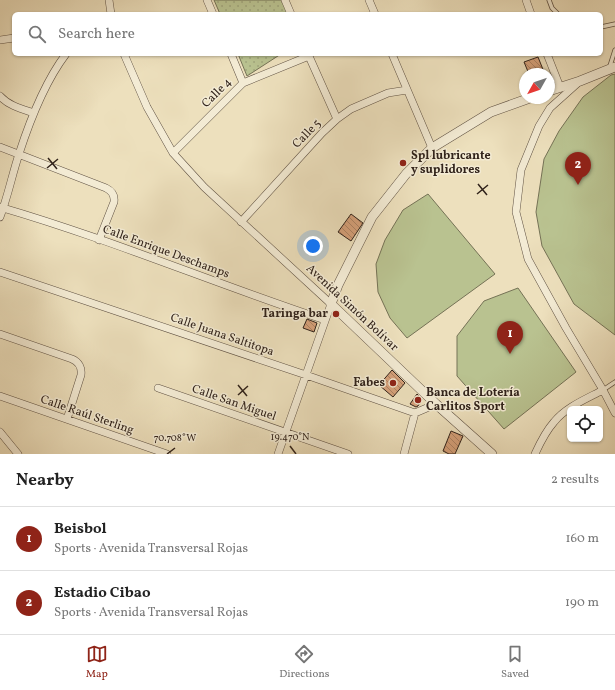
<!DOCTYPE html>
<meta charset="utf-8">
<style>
body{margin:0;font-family:Vollkorn,serif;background:#f2f2f2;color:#222}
.controls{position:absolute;right:12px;bottom:12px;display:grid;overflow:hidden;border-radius:6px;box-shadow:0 1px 3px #0004}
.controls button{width:36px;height:36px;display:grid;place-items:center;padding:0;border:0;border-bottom:1px solid #e0e0e0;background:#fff;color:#222;font:20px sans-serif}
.compass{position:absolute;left:519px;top:68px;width:36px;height:36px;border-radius:50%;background:#fff;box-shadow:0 1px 3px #0004;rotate:230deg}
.you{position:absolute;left:313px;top:246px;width:14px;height:14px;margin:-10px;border:3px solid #fff;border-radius:50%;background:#1a73e8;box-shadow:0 0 0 6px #1a73e833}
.badge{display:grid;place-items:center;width:26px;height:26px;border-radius:50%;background:#8f2418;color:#fff;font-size:13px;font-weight:700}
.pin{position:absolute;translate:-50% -33px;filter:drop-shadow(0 1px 2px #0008)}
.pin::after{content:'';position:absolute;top:21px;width:14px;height:12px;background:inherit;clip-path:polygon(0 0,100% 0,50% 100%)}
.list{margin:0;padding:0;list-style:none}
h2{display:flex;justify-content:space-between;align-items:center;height:52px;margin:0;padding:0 16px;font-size:17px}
h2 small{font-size:13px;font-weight:400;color:#767676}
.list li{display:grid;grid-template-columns:26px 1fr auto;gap:12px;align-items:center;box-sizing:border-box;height:64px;padding:0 16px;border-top:1px solid #e0e0e0}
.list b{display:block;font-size:15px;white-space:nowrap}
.list p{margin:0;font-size:13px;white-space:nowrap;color:#767676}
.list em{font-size:13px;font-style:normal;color:#767676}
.icon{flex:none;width:22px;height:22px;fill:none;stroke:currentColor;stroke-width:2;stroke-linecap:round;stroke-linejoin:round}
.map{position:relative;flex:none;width:615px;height:454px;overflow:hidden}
.search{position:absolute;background:#fff;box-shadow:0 1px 3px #0004;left:12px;right:12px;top:12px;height:44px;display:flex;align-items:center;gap:10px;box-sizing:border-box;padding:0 14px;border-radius:6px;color:#767676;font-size:15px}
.sheet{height:180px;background:#fff}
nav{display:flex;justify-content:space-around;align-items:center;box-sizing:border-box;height:56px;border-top:1px solid #e0e0e0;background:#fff;font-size:11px;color:#767676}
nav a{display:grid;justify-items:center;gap:2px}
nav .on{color:#8f2418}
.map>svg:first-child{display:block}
</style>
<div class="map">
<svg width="615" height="454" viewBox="0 0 615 454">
<defs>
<pattern id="grass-dots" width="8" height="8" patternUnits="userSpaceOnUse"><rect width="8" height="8" fill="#b9c290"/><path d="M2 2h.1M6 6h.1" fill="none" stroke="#a0a67c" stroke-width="1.8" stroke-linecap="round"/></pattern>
<pattern id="building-back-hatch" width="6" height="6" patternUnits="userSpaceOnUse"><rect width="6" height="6" fill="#d6a17a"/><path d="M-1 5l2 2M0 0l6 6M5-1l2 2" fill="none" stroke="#ae8363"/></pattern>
</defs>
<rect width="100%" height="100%" fill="#ede0bd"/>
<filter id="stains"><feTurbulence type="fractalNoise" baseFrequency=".005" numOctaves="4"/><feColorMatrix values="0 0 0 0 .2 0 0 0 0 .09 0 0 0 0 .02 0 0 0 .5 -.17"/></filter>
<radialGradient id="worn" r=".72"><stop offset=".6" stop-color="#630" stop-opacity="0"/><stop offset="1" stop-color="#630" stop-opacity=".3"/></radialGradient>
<path fill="url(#grass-dots)" stroke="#757256" d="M214 0H283L289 14H220Z
M238 54H281L247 76Z"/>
<path fill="#b9c290" stroke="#757256" d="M615 74V335L574 304 542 246 536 212 544 159 559 131 583 97 611 75Z
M428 194 495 274 407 338 390 318 378 292 376 264 385 240 403 210Z
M518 288 576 372 504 429 457 376V336L484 301Z"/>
<path fill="url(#building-back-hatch)" stroke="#31231b" d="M538 57 544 72 540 74H529L524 62Z
M351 214 363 223 351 241 338 232Z
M307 319 317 323 314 332 303 328Z
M392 370 405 383 393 397 379 385Z
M417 394 422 399 418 406 416 407 410 404Z
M451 431 463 436 455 454H449L443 451Z"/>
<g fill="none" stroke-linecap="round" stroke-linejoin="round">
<defs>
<path id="service" d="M549 0 552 8 558 14
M601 27 615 24
M609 69 615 50
M603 390 615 382"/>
<path id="minor" d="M109 0 111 14
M207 0 213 14
M285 0 291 14
M369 0 375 14
M526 0 531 14
M0 40 14 38
M124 54 147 107 173 153 204 187 331 304 278 454
M231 54 243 83
M308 54 337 119
M392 54 432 148
M547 54 560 87
M579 82 550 108 539 126 521 170 516 212 528 259 566 328 603 390 615 413
M0 96C9 106 22 109 34 113
M0 147 106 188C112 191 115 195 114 202L99 240
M173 153 243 83 309 56
M0 207C110 239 216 284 325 320
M0 217C8 196 12 175 19 154 30 120 44 83 66 54
M241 222 322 133 337 119 351 109 388 93 407 90
M0 272 306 375 415 413 436 404
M0 334 72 359C79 362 82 368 81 375L67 419
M158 388 348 454
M0 396 167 454
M0 432 18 454
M404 454 415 413
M535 454C540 443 546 431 554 422 566 407 586 399 603 390"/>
<path id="tertiary" d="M549 91 580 81 615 67
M492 454 436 404 331 304 338 285 372 217 406 174 432 148 491 112 530 98"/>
</defs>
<use href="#service" stroke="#605244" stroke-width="5"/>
<use href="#minor" stroke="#605244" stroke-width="8"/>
<use href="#tertiary" stroke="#605244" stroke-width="10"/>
<use href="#service" stroke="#f3ebd4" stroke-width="3.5"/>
<use href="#minor" stroke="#f3ebd4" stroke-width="7"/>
<use href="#tertiary" stroke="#f3ebd4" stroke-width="9"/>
</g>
<path fill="none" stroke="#31231b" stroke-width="1.5" d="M48 158 57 169M47 168 58 159M478 184 487 195M477 194 488 185M238 385 247 396M238 395 248 386M290 446 296 454M167 454 175 448"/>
<g fill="#8f2418" stroke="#f3ebd4" stroke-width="1.5">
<circle cx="403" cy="163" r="4"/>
<circle cx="336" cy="314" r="4"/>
<circle cx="393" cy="383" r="4"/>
<circle cx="418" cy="400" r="4"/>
</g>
<g text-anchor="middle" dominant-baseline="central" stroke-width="3" stroke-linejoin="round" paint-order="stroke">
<g font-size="12" fill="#31231b" stroke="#f3ebd4">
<text transform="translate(217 93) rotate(-45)">Calle 4</text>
<text transform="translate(307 134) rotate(-46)">Calle 5</text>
<text transform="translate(166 252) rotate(20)">Calle Enrique Deschamps</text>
<text transform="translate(352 308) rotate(43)">Avenida Simón Bolívar</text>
<text transform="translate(222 335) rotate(19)">Calle Juana Saltitopa</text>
<text transform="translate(234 403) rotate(19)">Calle San Miguel</text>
<text transform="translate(87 415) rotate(19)">Calle Raúl Sterling</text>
</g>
<g font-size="12" font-weight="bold" fill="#31231b" stroke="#f3ebd4" text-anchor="start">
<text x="411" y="156">Spl lubricante<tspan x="411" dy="14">y suplidores</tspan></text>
<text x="328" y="314" text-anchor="end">Taringa bar</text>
<text x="385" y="383" text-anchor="end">Fabes</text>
<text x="426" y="393">Banca de Lotería<tspan x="426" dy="14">Carlitos Sport</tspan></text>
</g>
</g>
<g font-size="10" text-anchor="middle" fill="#31231b" stroke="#f3ebd4" stroke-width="3" stroke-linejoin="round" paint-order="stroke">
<text x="290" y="440">19.470°N</text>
<text x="175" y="441">70.708°W</text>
</g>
<rect width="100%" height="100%" filter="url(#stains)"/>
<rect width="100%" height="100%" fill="url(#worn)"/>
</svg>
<div class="controls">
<button><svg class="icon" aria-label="locate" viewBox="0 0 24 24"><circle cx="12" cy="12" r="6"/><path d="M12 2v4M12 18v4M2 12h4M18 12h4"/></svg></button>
</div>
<svg class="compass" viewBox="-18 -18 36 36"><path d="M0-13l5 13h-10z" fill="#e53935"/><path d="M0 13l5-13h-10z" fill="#767676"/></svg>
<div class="you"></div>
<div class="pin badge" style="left:510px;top:354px">1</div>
<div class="pin badge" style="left:578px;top:185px">2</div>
<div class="search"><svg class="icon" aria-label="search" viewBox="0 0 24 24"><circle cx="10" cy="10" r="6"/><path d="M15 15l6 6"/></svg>Search here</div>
</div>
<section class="sheet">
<h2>Nearby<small>2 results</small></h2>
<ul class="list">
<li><span class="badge">1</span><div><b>Beisbol</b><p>Sports · Avenida Transversal Rojas</p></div><em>160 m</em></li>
<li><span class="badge">2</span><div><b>Estadio Cibao</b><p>Sports · Avenida Transversal Rojas</p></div><em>190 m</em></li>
</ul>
</section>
<nav>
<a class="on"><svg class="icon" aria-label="map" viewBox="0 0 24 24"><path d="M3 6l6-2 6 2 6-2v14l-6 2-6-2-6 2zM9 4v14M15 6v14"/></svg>Map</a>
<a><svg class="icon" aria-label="directions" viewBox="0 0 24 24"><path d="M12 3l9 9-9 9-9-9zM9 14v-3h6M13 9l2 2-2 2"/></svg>Directions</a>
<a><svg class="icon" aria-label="saved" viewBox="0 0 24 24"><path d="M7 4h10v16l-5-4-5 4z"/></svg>Saved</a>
</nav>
